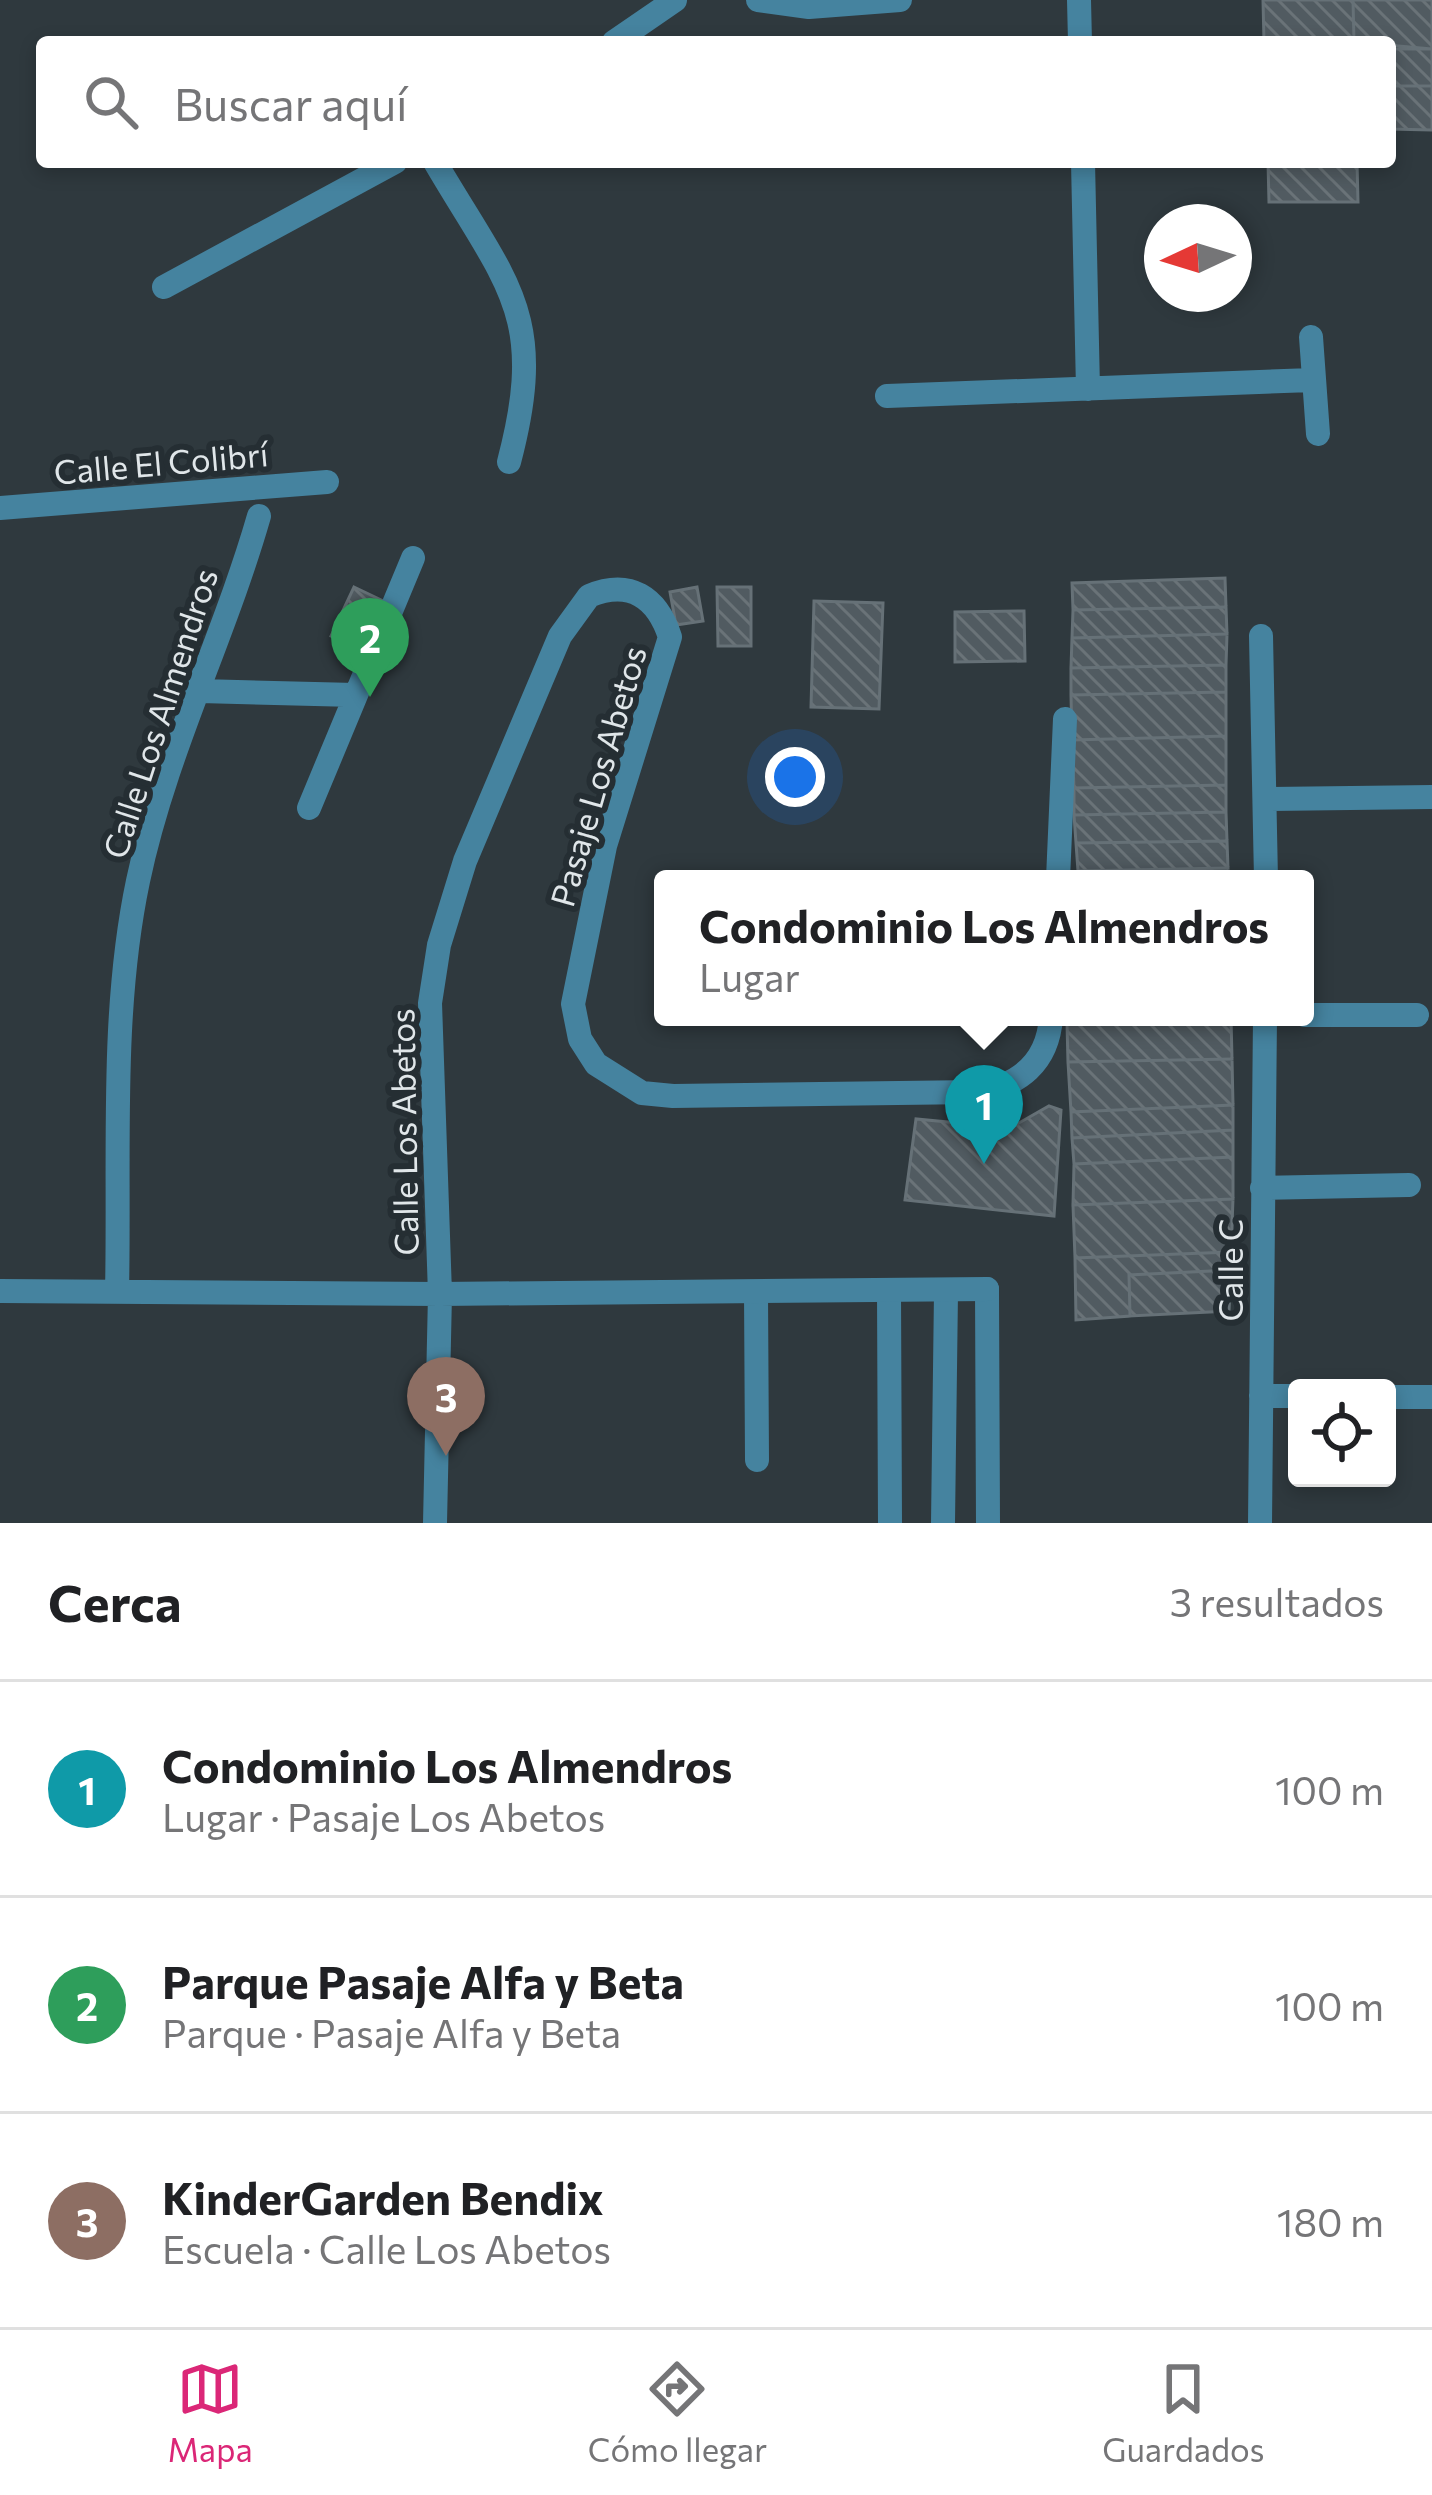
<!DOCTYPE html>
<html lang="es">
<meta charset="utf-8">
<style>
body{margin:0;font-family:Commissioner,sans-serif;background:#f2f2f2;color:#202124}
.controls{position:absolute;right:36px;bottom:36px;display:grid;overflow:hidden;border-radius:12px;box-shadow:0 6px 18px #0003}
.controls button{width:108px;height:108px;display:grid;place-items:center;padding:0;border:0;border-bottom:3px solid #e0e0e0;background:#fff;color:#202124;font:60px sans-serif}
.compass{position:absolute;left:1144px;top:204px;width:108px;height:108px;border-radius:50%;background:#fff;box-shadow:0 6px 18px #0003;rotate:266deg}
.you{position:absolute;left:795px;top:777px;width:42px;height:42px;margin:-30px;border:9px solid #fff;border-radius:50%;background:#1a73e8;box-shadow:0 0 0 18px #1a73e833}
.badge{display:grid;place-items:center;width:78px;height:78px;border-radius:50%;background:#db2777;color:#fff;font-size:39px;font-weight:700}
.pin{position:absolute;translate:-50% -99px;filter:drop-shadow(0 3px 6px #0008)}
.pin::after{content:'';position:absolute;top:63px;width:42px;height:36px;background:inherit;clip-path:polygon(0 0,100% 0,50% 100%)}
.popup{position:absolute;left:654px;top:870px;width:660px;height:156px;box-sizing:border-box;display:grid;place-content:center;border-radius:12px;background:#fff;filter:drop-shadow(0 3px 9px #0005);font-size:39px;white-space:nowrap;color:#757577}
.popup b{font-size:45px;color:#202124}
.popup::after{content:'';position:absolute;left:50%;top:100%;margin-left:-24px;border:24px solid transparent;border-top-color:#fff}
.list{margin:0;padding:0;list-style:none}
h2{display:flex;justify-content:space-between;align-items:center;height:156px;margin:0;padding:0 48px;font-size:51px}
h2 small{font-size:39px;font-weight:400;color:#757577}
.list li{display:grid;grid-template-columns:78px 1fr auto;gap:36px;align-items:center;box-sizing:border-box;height:216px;padding:0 48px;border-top:3px solid #e0e0e0}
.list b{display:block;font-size:45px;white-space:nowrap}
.list p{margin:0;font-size:39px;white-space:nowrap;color:#757577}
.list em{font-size:39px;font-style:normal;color:#757577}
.icon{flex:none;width:66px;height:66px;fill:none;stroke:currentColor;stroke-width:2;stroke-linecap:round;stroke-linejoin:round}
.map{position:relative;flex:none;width:1432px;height:1523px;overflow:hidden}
.search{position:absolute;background:#fff;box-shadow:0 6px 18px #0003;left:36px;right:36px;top:36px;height:132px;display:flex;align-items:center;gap:30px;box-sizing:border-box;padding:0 42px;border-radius:12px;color:#757577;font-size:45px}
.sheet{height:804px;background:#fff}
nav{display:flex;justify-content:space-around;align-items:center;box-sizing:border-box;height:168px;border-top:3px solid #e0e0e0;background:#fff;font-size:33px;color:#757577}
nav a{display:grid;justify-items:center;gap:6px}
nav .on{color:#db2777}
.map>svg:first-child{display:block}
</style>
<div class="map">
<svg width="1432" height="1523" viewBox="0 0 1432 1523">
<defs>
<pattern id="building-back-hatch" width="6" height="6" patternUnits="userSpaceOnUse" patternTransform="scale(3)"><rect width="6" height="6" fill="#515b61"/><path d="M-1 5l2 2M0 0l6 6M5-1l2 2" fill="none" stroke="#6a7378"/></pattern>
</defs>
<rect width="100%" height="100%" fill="#2f393e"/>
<path fill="url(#building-back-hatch)" stroke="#667177" stroke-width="3" d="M1263 0H1353L1354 42H1264Z
M1353 0H1432V49L1354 42Z
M1390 49H1432V86H1390Z
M1390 86H1432V130L1390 129Z
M1268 162H1357L1358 202H1269Z
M1225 578 1226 607 1073 610 1072 583Z
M354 587 383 601 356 648 331 636Z
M697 587 703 621 676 625 670 592Z
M717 587H751V646H718Z
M814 601 883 603 879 709 811 707Z
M1226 607 1227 634 1072 638 1073 610Z
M1024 611 1025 661 955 662V612Z
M1227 634 1226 665 1071 668 1072 638Z
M1226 665V692L1071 695V668Z
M1226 692V736L1072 740 1071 695Z
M1226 736V785L1074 788 1072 740Z
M1226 785V812L1074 815V788Z
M1226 812 1227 841 1076 843 1074 815Z
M1227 841 1228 868 1078 871 1076 843Z
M1228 868V879H1078V871Z
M1068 1017H1212L1067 1023Z
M1231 1017 1232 1059 1068 1062 1067 1023Z
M1232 1059 1233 1105 1071 1112 1068 1062Z
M1233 1105V1130L1072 1138 1071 1112Z
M1049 1106 1061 1110 1054 1216 905 1200 916 1119 1010 1128Z
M1233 1130V1157L1074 1164 1072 1138Z
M1233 1157V1199L1073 1205 1074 1164Z
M1233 1199 1231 1252 1075 1258 1073 1205Z
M1231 1252V1270L1129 1275 1130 1316 1076 1320 1075 1258Z
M1231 1270 1229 1311 1130 1316 1129 1275Z"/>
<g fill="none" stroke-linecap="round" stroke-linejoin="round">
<path stroke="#45839f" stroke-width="24" d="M987 1289 988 1523
M889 1292 890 1523
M756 1293 757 1460
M943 1523 946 1292"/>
<path stroke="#45839f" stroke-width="24" d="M758 0 809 7 900 0
M1079 0 1080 42
M614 42 675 0
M435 162C507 285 548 314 509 462
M1083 162 1088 389
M164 287 395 162
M1311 337 1318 434
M887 396 1312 380
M0 508 327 482
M1261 636 1266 879
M200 691 355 695
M1266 799 1432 797
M309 808 413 558
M1058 879 1065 719
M1305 1015H1417
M1262 1188 1409 1185
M0 1291 440 1294 987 1289
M117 1292C120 1157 110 1014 138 881 164 756 224 638 259 516
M1261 1396H1297
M1387 1397H1432
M435 1523 440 1294 430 1003 439 945 465 861 560 636 589 596C630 579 657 597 670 637L605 846 573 1004 580 1039 596 1064 642 1093 673 1096 976 1092C1019 1086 1048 1063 1051 1017
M1260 1523 1265 1017"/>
</g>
<g text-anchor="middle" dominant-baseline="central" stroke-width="12" stroke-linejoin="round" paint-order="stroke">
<g font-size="33" fill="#e0e6e9" stroke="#252e33">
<text transform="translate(161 462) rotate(-5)">Calle El Colibrí</text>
<text transform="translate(159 713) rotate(-72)">Calle Los Almendros</text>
<text transform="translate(597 776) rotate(-74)">Pasaje Los Abetos</text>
<text transform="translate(403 1132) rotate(-91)">Calle Los Abetos</text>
<text transform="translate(1229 1270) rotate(-90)">Calle C</text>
</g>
</g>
</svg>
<div class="controls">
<button><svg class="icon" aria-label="locate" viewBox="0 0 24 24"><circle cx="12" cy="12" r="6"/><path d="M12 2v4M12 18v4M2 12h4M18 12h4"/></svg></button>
</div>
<svg class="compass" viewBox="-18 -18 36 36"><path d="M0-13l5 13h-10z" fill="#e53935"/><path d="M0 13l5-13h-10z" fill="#757577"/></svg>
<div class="you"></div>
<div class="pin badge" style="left:984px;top:1164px;background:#0f9aa8">1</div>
<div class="popup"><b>Condominio Los Almendros</b>Lugar</div>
<div class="pin badge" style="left:370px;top:697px;background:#2e9e5b">2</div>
<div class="pin badge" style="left:446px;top:1456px;background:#8d6e63">3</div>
<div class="search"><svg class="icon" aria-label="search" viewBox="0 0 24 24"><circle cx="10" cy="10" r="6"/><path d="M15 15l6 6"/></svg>Buscar aquí</div>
</div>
<section class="sheet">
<h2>Cerca<small>3 resultados</small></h2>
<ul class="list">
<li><span class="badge" style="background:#0f9aa8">1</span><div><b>Condominio Los Almendros</b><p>Lugar · Pasaje Los Abetos</p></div><em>100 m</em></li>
<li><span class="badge" style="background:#2e9e5b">2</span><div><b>Parque Pasaje Alfa y Beta</b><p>Parque · Pasaje Alfa y Beta</p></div><em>100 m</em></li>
<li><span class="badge" style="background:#8d6e63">3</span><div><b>KinderGarden Bendix</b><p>Escuela · Calle Los Abetos</p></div><em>180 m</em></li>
</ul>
</section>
<nav>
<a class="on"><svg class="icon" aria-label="map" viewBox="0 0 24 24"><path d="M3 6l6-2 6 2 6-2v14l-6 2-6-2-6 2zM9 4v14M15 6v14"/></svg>Mapa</a>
<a><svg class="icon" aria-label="directions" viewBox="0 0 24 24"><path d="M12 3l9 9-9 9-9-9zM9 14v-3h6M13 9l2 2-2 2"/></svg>Cómo llegar</a>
<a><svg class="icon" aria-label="saved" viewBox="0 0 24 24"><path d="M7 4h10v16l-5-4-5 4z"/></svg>Guardados</a>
</nav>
